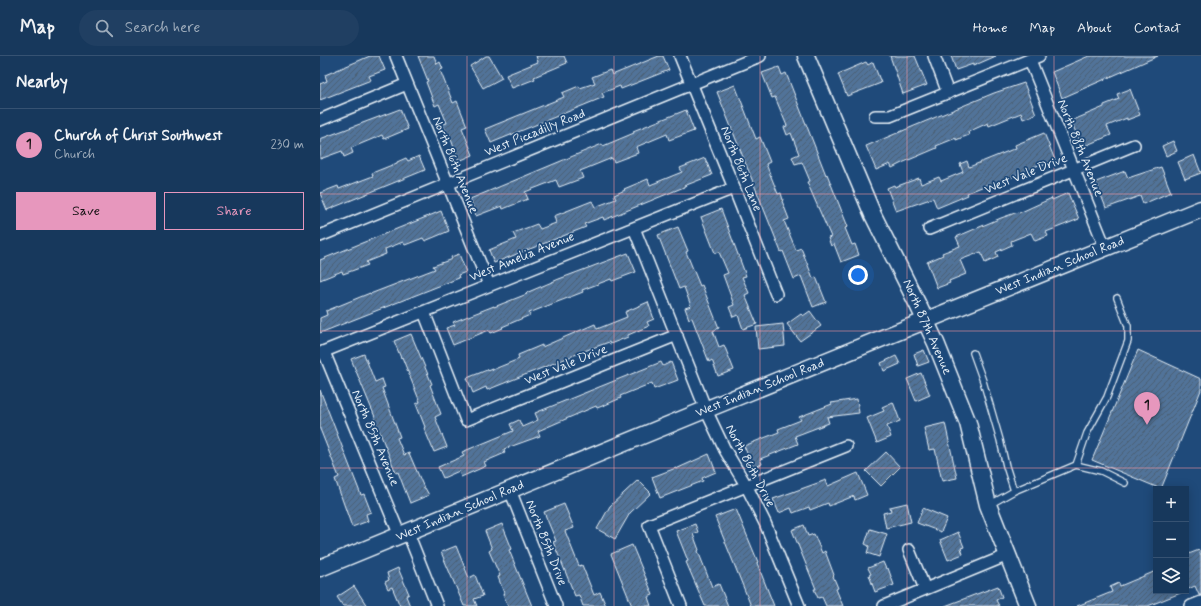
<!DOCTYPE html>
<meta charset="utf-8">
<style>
body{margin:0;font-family:Mynerve,sans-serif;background:#203f62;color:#f1f3f6}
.controls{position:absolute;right:12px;bottom:12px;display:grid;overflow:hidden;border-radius:0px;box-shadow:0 2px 10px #0003}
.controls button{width:36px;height:36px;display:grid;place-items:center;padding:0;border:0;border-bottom:1px solid #365272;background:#17385c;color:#f1f3f6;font:20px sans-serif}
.you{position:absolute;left:538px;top:219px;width:14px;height:14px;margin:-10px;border:3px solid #fff;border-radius:50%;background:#1a73e8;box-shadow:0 0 0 6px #1a73e833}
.badge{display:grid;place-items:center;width:26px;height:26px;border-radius:50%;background:#e797bd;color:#111;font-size:13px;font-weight:700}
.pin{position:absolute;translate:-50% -33px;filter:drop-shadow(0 1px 2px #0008)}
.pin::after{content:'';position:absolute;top:21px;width:14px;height:12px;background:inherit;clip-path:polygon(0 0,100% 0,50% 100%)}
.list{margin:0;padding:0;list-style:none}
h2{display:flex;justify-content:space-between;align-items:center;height:52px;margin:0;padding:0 16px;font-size:17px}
h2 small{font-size:13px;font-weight:400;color:#9eacbb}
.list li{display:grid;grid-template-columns:26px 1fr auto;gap:12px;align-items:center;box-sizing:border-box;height:72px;padding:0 16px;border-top:1px solid #365272}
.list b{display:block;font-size:15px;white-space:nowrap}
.list p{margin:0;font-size:13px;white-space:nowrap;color:#9eacbb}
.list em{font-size:13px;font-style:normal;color:#9eacbb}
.actions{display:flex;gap:8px;padding:12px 16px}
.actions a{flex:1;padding:9px 0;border:1px solid #e797bd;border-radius:0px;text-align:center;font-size:14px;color:#e797bd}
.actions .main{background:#e797bd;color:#111}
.icon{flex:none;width:22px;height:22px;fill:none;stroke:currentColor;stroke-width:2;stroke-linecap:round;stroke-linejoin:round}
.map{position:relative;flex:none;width:881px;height:550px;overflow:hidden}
header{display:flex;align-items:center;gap:24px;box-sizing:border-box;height:56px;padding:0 20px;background:#17385c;border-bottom:1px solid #365272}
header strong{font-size:19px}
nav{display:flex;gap:22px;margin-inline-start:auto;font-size:14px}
.search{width:280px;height:36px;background:#203f62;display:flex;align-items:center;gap:10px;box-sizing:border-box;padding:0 14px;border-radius:22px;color:#9eacbb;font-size:15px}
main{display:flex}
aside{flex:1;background:#17385c}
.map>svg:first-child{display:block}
</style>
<header>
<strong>Map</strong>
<div class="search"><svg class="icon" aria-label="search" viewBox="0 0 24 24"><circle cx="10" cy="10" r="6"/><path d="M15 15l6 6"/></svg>Search here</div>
<nav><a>Home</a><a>Map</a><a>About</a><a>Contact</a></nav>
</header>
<main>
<aside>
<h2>Nearby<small></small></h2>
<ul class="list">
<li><span class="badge">1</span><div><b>Church of Christ Southwest</b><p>Church</p></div><em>230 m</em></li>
</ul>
<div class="actions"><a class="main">Save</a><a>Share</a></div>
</aside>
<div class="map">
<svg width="881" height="550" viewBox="0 0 881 550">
<defs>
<pattern id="building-hatch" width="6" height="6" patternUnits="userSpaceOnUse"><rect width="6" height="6" fill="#517399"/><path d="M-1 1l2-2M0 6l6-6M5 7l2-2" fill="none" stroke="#4c5e72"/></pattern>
</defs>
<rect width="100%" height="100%" fill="#1f4a7a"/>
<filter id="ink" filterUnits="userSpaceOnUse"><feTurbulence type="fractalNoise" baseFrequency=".025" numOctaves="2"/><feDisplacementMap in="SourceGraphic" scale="8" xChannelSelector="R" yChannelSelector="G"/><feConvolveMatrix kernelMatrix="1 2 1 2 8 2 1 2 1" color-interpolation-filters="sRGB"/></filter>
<g filter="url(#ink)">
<path fill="url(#building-hatch)" stroke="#e8f1f8" d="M50 0H59L65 14 49 20 51 24 0 44V28L7 25 5 19Z
M98 0H114L117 8 120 6 123 13 120 14 133 47 137 45 147 70 142 72 153 99 139 105 129 78H127L123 68 127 67 119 48 115 50 106 26 108 25Z
M166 0H169L182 22 163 32 150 10Z
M216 0H244L247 7 214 21 215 23 192 32 186 19 218 6Z
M339 0H343L349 14 301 33 300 30 282 37 284 41 171 87 165 73 244 41 242 37 259 30 260 32 275 27 272 21 290 14 292 19Z
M570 0H595L607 29 583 38Z
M631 0H676L653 10V8L636 14Z
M769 0H838L742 42 732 16Z
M546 6 548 9 553 6 561 27 527 40 518 18Z
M459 11 462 19 466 17 506 119 507 118 528 171 525 172 532 189 535 188 539 199 521 206 514 188 511 190 508 182 511 181 487 126 490 125 482 106 475 108 472 101 479 98 471 77 467 79 464 71 467 70 455 41 452 42 442 17Z
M704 27 716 58 703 63 701 57 669 70 668 67 648 76 649 79 636 84V82L616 90 617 92 584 106 572 112 570 108 556 114 546 90 674 37Z
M415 29 436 83 440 81 450 106 446 108 458 138 461 137 463 144 462 145 469 163 464 165 476 194 481 192 493 222 496 221 506 246 493 251 481 220 474 223 463 195 461 196 397 36Z
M810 33 820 59 807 64V62L787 70 791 79 762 91 751 65 784 51V49L799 43 797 38Z
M80 53 88 73 64 83 62 79 31 92 33 97 24 101 22 95 0 103V83Z
M366 54 374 75 349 84 347 78 316 91 318 97 294 106 292 102 260 115 263 122 239 131 236 124 205 136 208 143 183 153 182 150 156 160 150 143 282 88 283 90 314 77 313 75Z
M724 77 735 104 722 110 721 108 670 131 669 128 647 137 648 139 617 152 613 142 576 155 567 132 574 129 575 131 599 122 601 128 619 121 621 125 643 116 640 108 647 105 649 111 696 92 695 89Z
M853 85 857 95 846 100 842 90Z
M874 99 881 117 865 123 858 106Z
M99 100 105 114 7 154 0 137 18 130 19 133 53 120 52 117 77 107V106L86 102 88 105Z
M385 102 392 119 364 130V131L284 164 283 161 264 168 266 171 174 207 169 194 196 183 193 177 217 168 220 173 236 167 234 160 272 145 275 151 296 143 294 139 305 134 304 133 328 123 330 129 362 116 360 112Z
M841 111 851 136 823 148 820 140 786 152 776 126 805 115 808 122Z
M748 137 759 163 726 176 728 180 715 185 711 177 691 185 692 189 676 196 678 201 665 207 661 196 640 204 646 218 629 225 630 227 617 232 607 206 623 199 622 197 640 190 636 181 681 162 698 156 699 157 732 142V144Z
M401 153 426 220 422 221 429 237 425 239 437 268 423 273 418 259 413 261 409 251 414 249 403 219 408 217 399 196 395 197 381 161Z
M121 155 129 175 105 185 103 182 85 189 83 186 65 193 66 198 46 206 48 209 23 218 22 215 0 224V204Z
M358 171 368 195 366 196 380 230 382 229 399 272 393 275 399 291 404 289 414 314 398 320 392 304 389 306 372 262 369 263 365 252 371 250 364 231 359 233 338 179Z
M308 197 316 216 292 225 291 223 262 234 263 236 209 257 210 259 182 271 183 272 171 277 169 274 133 289 126 272 135 269 133 266 174 250V251L207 238 206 237 239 223Z
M139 198 146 216 138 219 139 222 0 277V262L7 259 6 255 50 237V238L115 213 113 210 132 203 131 201Z
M328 246 334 263 327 266 329 270 308 279V281L290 288 289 286 267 294 167 334 166 331 153 337 147 322 172 312V314L199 303 198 299 222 289V291L275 268 277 273 307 261 305 256Z
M490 255 501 270 480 285 467 268 481 258 483 260Z
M463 268 465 290 438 293 436 271Z
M91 278 112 328 110 329 121 358 115 361 127 391 114 396 104 372 105 371 96 348 100 346 82 301 81 302 74 285Z
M604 294 609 306 598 310 594 298Z
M818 294 881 323V334L841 433 772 404Z
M44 298 55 326 62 323 65 331 62 332 80 381 77 382 84 399 89 397 104 432H105L109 439 90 447 78 416 76 417 54 362 55 361 31 303Z
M576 300 580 308 564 315 561 307Z
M341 306 343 310 351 306 358 324 334 333 332 327 300 340 301 342 285 349 277 352 276 350 218 375 220 380 184 393 185 397 164 406 166 410 141 421 139 415 123 422 118 411 144 400 142 396 193 375 190 368 199 364 202 371 218 364 215 357Z
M601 317 610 339 596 345 587 323Z
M0 334 41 439 44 438 51 456 46 458 48 465 32 471 15 423 19 421 0 373Z
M537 343 539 357 507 361 509 367 475 380 478 388 440 403 442 408 433 411 424 390 459 376 458 373 481 364 479 361 512 348 511 347Z
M573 346 580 365 567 370 571 381 557 387 547 362 564 355 562 351Z
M625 367 637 422 622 425 615 393 609 394 604 372Z
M566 396 580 411 561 430 546 415Z
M389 398 396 416 382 422 383 425 340 442 332 421 356 412V413Z
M538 417 547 439 535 444 534 440 509 450 508 447 490 454 489 451 473 457 471 452 459 457 453 443 506 424 508 430Z
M318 424 331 437 310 457 295 483 277 473 290 450Z
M587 447 591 466 566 472 563 457 571 455 570 451Z
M244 448 254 472 245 475 259 510 262 509 274 539 280 536 286 550H263L259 539 255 540 243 510 233 486 236 485 224 456Z
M603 452 627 462 621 476 597 467Z
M416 453 438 506 437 507 454 550H431L395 461Z
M182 468 192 493 189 494 212 550H188L183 538 184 537 178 521 180 520 169 495 172 493 165 475Z
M375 468 378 476 373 478 379 494 378 495 392 531 399 528 408 550H385L366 506 368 505 356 475Z
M484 469 488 480 494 478 502 497 505 495 514 519 513 520 518 532 516 533 523 550H506L502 541 498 542 494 533H496L472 474Z
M550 473 567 478 559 501 547 497 549 490 545 488Z
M638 476 644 491 641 492 643 498 628 504 620 484Z
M312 489 333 539 328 541 331 550H312L291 498Z
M136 490 149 522 155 519 163 540 154 543 157 550H144L121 496Z
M879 494 881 500V539H879L875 530 866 534V499Z
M563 506 566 513 568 512 574 529 555 536 549 519 551 518 548 512Z
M78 512 89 538 86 540 90 550H80L72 531 68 533 65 526 69 524 67 517Z
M836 515V535L863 536 828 550H757L792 536 790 531 799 527 800 530Z
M34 530 47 550H23L17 541Z
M678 530 682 541 676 544 679 550H625Z"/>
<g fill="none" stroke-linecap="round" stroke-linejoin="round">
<defs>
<path id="lane" d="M653 297 663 325 680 384 686 410 694 435
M756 409 767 377 787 341 808 285V270L797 242
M669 449 694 435 756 409 781 415 805 427"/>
<path id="street" d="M76 0 169 229
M360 0 414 132 456 238
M614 0 628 37
M710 4 785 191
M555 60H570L719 0
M0 64 87 28
M314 172 386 354 405 394 427 431 445 467 479 550
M609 173 814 89
M0 180 440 0
M104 256 146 364 357 279
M4 296 80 480
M0 297 414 132
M190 434 236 550
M88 477 117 550
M589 494 605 533
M361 550 329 469 526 390
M564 550 688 499
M871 550 881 546"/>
<path id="secondary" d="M486 0 553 159 598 249 616 287 648 367 668 449 708 550
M0 512 375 358 881 153"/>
</defs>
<use href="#lane" stroke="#e8f1f8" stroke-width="8"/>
<use href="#street" stroke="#e8f1f8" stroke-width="14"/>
<use href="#secondary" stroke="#e8f1f8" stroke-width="19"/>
<use href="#lane" stroke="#1f4a7a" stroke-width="5.5"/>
<use href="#street" stroke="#1f4a7a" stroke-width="11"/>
<use href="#secondary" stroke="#1f4a7a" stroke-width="16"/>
</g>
</g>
<path fill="none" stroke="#ff9aa2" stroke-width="1" stroke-opacity="0.55" d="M147 0V550M294 0V550M440 0V550M587 0V550M734 0V550M0 138H881M0 275H881M0 412H881"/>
<g text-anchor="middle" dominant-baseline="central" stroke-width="3.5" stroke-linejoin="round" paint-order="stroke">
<g font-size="13" fill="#e8f1f8" stroke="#1f4a7a">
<text transform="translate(215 77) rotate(-22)">West Piccadilly Road</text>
<text transform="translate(760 92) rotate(68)">North 88th Avenue</text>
<text transform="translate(135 109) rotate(68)">North 86th Avenue</text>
<text transform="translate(421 113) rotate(68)">North 86th Lane</text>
<text transform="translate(706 118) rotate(-22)">West Vale Drive</text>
<text transform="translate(202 201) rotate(-22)">West Amelia Avenue</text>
<text transform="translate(740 210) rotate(-22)">West Indian School Road</text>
<text transform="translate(607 271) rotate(66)">North 87th Avenue</text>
<text transform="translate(246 309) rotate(-22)">West Vale Drive</text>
<text transform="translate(440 332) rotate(-22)">West Indian School Road</text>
<text transform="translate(55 382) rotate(67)">North 85th Avenue</text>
<text transform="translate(430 410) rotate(62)">North 86th Drive</text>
<text transform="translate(140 455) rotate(-23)">West Indian School Road</text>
<text transform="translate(226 487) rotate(68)">North 85th Drive</text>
</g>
</g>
</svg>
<div class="controls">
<button>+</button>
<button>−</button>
<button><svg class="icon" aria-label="layers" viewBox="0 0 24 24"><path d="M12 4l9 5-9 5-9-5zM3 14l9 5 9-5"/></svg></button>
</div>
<div class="you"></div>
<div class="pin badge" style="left:827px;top:369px">1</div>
</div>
</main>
